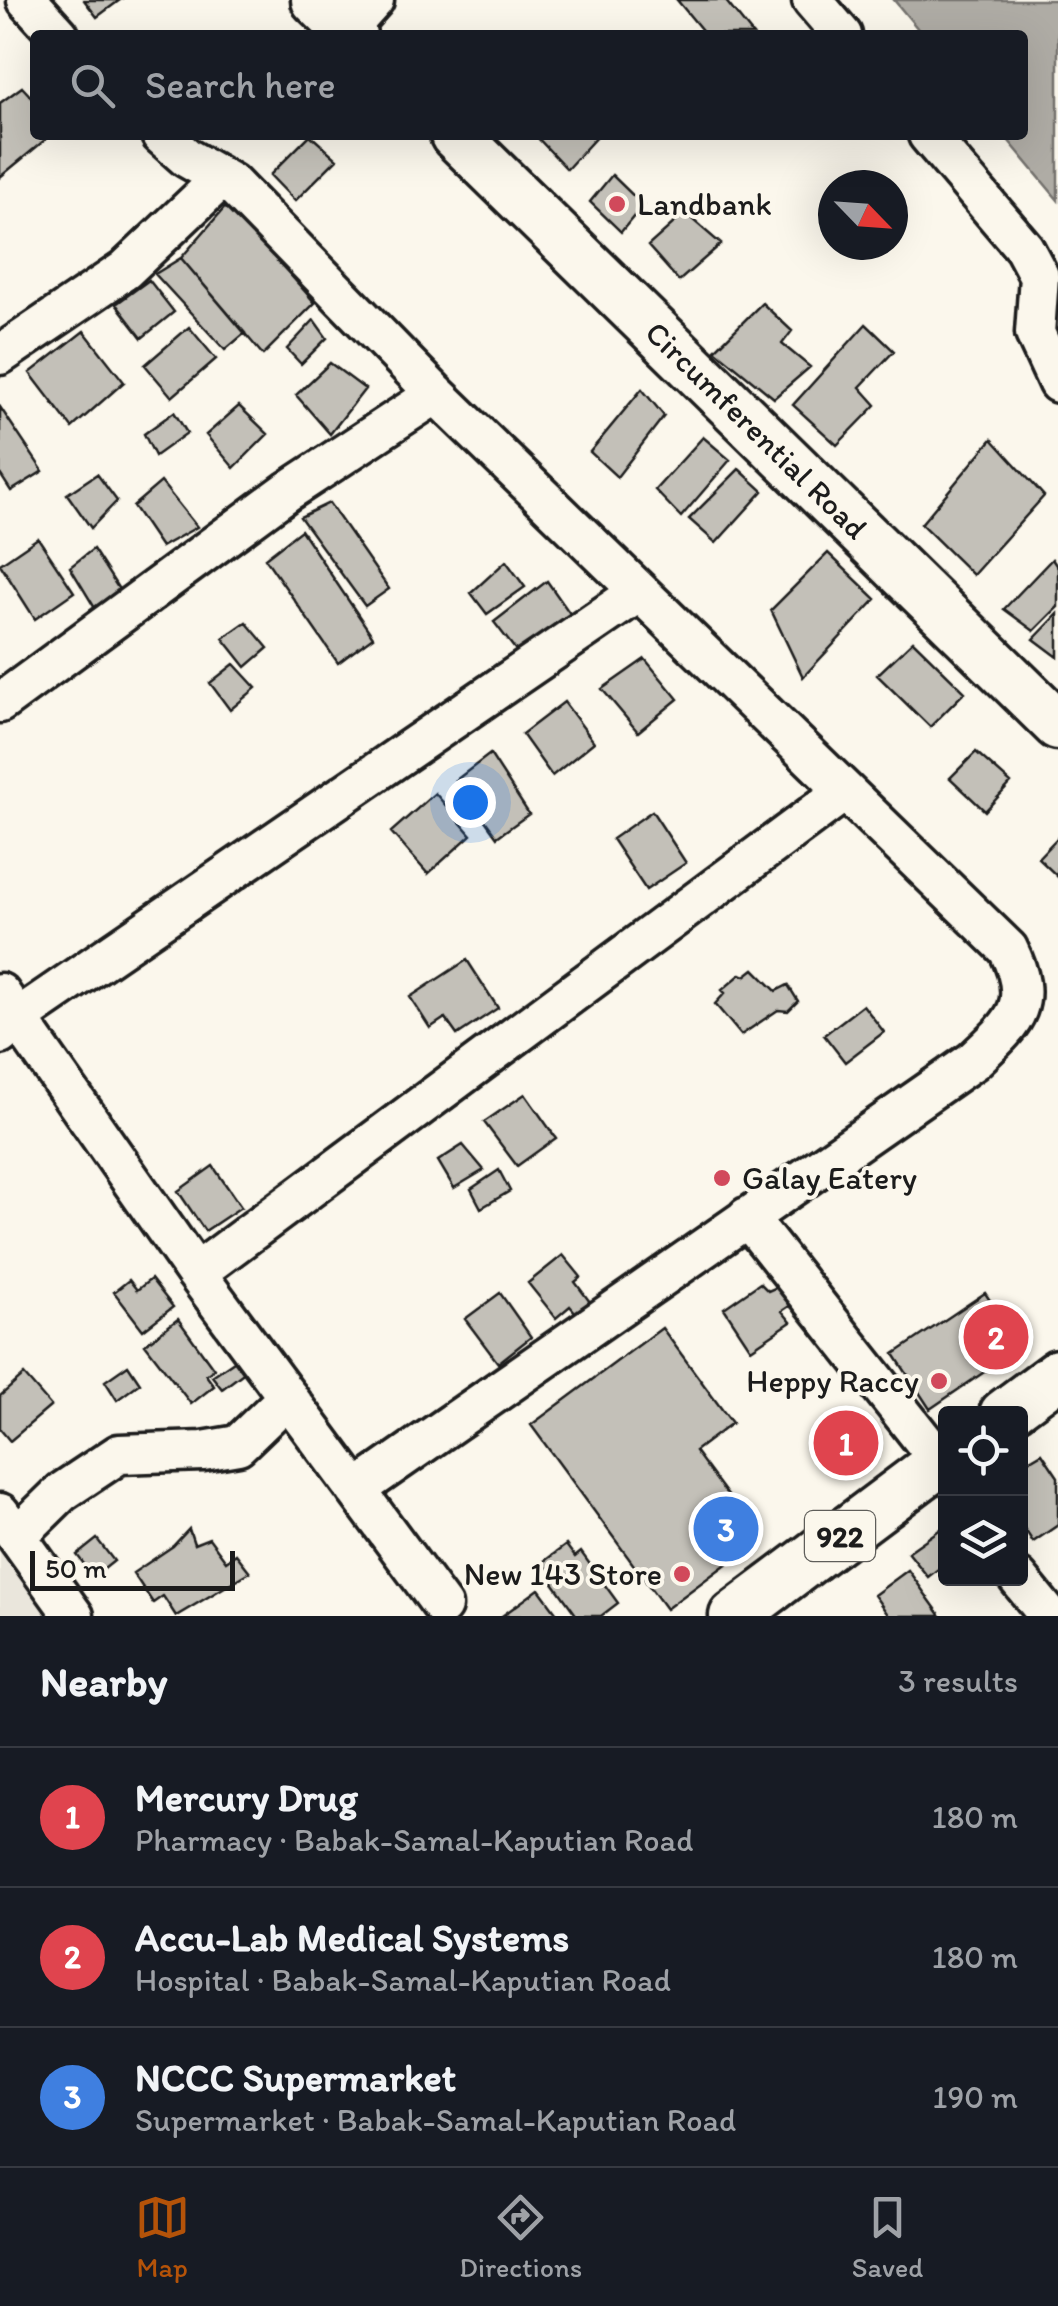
<!DOCTYPE html>
<meta charset="utf-8">
<style>
body{margin:0;font-family:Itim,sans-serif;background:#242831;color:#f1f3f6}
.controls{position:absolute;right:30px;bottom:30px;display:grid;overflow:hidden;border-radius:10px;box-shadow:0 10px 40px #0002}
.controls button{width:90px;height:90px;display:grid;place-items:center;padding:0;border:0;border-bottom:2px solid #363941;background:#171b24;color:#f1f3f6;font:50px sans-serif}
.compass{position:absolute;left:818px;top:170px;width:90px;height:90px;border-radius:50%;background:#171b24;box-shadow:0 10px 40px #0002;rotate:115deg}
.scale{position:absolute;left:30px;bottom:25px;width:205px;box-sizing:border-box;padding-left:10px;border:5px solid #1c1c1c;border-top:0;font-size:28px;line-height:35px;white-space:nowrap;color:#1c1c1c;-webkit-text-stroke:8px #fbf7ec;paint-order:stroke}
.you{position:absolute;left:470px;top:802px;width:35px;height:35px;margin:-25px;border:8px solid #fff;border-radius:50%;background:#1a73e8;box-shadow:0 0 0 15px #1a73e833}
.badge{display:grid;place-items:center;width:65px;height:65px;border-radius:50%;background:#b45309;color:#fff;font-size:32px;font-weight:700}
.pin{position:absolute;translate:-50% -50%;border:5px solid #fff;box-shadow:0 2px 10px #0006}
.list{margin:0;padding:0;list-style:none}
h2{display:flex;justify-content:space-between;align-items:center;height:130px;margin:0;padding:0 40px;font-size:42px}
h2 small{font-size:32px;font-weight:400;color:#9ea1a6}
.list li{display:grid;grid-template-columns:65px 1fr auto;gap:30px;align-items:center;box-sizing:border-box;height:140px;padding:0 40px;border-top:2px solid #363941}
.list b{display:block;font-size:38px;white-space:nowrap}
.list p{margin:0;font-size:32px;white-space:nowrap;color:#9ea1a6}
.list em{font-size:32px;font-style:normal;color:#9ea1a6}
.icon{flex:none;width:55px;height:55px;fill:none;stroke:currentColor;stroke-width:2;stroke-linecap:round;stroke-linejoin:round}
.map{position:relative;flex:none;width:1058px;height:1616px;overflow:hidden}
.search{position:absolute;background:#171b24;box-shadow:0 10px 40px #0002;left:30px;right:30px;top:30px;height:110px;display:flex;align-items:center;gap:25px;box-sizing:border-box;padding:0 35px;border-radius:10px;color:#9ea1a6;font-size:38px}
.sheet{height:550px;background:#171b24}
nav{display:flex;justify-content:space-around;align-items:center;box-sizing:border-box;height:140px;border-top:2px solid #363941;background:#171b24;font-size:28px;color:#9ea1a6}
nav a{display:grid;justify-items:center;gap:5px}
nav .on{color:#b45309}
.map>svg:first-child{display:block}
</style>
<div class="map">
<svg width="1058" height="1616" viewBox="0 0 1058 1616">
<rect width="100%" height="100%" fill="#fbf7ec"/>
<filter id="ink" filterUnits="userSpaceOnUse"><feTurbulence type="fractalNoise" baseFrequency=".01" numOctaves="2"/><feDisplacementMap in="SourceGraphic" scale="20" xChannelSelector="R" yChannelSelector="G"/><feConvolveMatrix kernelMatrix="1 2 1 2 8 2 1 2 1" color-interpolation-filters="sRGB"/></filter>
<g filter="url(#ink)">
<path fill="#eae6dc" d="M0 1547 51 1616H0Z"/>
<path fill="#afaca5" stroke="#74726e" stroke-width="2.5" d="M894 0H1058V200L1004 135H1023V35H923Z"/>
<path fill="#c3c0b8" stroke="#1c1c1c" stroke-width="2.5" d="M84 0H120L97 17Z
M677 0H725L753 35H706Z
M22 87 35 101V135H51L0 177V103Z
M310 135 337 159 295 201 270 175Z
M535 135H598L567 169Z
M612 175 643 205 621 232 590 202Z
M228 204 315 303 263 355 181 258Z
M685 213 721 244 679 281 648 246Z
M181 258 245 333 225 350 155 274Z
M149 280 174 312 142 338 116 304Z
M762 303 792 331 782 344 810 367 774 398 715 350Z
M314 320 327 338 301 364 287 349Z
M866 324 894 351 860 387 876 405 837 445 793 405Z
M189 327 216 359 172 397 145 365Z
M84 331 124 382 72 428 30 373Z
M330 363 365 389 330 434 296 395Z
M642 389 664 416 617 477 590 452Z
M239 406 268 434 234 468 206 435Z
M0 407 43 471 11 491 0 474Z
M174 412 187 433 155 456 144 434Z
M703 437 730 460 681 517 655 490Z
M992 439 1044 496 973 575 921 524Z
M739 469 763 491 716 543 689 519Z
M97 474 117 501 91 528 67 494Z
M161 482 197 527 161 547 133 506Z
M329 503 389 589 365 606 300 517Z
M301 530 373 637 338 663 265 558Z
M38 538 74 592 35 619 0 564Z
M93 549 120 591 96 610 70 567Z
M828 553 876 599 803 677 771 610Z
M1052 559 1058 568V607L1034 631 1004 609Z
M506 561 525 587 487 614 471 593Z
M547 581 571 615 521 657 494 622Z
M1058 614V657L1034 639Z
M246 622 268 648 246 667 223 638Z
M913 641 965 692 930 727 877 675Z
M645 659 678 699 638 732 602 689Z
M234 664 256 688 230 710 210 683Z
M564 702 594 742 552 776 522 734Z
M976 752 1011 783 985 811 950 778Z
M490 754 529 814 497 837 456 780Z
M435 793 471 835 428 874 391 832Z
M652 811 686 863 646 890 612 839Z
M1058 837V877L1038 858Z
M467 960 498 1008 457 1035 445 1018 430 1028 410 997Z
M754 969 776 991 788 985 798 1001 788 1011 778 1010 741 1035 715 1004 725 993 722 990 741 974 745 976Z
M863 1005 884 1032 845 1062 824 1035Z
M525 1094 556 1138 517 1166 484 1122Z
M463 1145 484 1170 454 1188 438 1161Z
M213 1166 241 1207 205 1231 178 1191Z
M499 1170 510 1191 481 1208 471 1189Z
M563 1255 581 1277 575 1282 590 1302 576 1313 570 1306 556 1318 528 1283Z
M151 1279 173 1307 143 1330 114 1292 129 1280 137 1290Z
M760 1283 768 1291 777 1287 791 1305 782 1311 791 1322 751 1349 724 1308Z
M500 1293 531 1337 498 1363 465 1319Z
M985 1293 1021 1347 930 1409 894 1354Z
M178 1319 214 1369 206 1375 214 1386 191 1404 145 1344Z
M662 1328 732 1423 695 1451 760 1539 666 1609 531 1425Z
M237 1359 246 1371 222 1389 212 1376Z
M128 1365 140 1383 117 1400 105 1381Z
M24 1375 51 1406 10 1441 0 1429V1396Z
M1042 1453 1058 1477V1525L1033 1542 1020 1522V1466Z
M945 1526 946 1563 928 1577 908 1552Z
M189 1529 194 1544 209 1538 226 1561 236 1554 250 1572 176 1616 163 1596 153 1603 133 1573 173 1546Z
M97 1539 114 1561 94 1577 77 1555Z
M566 1545 575 1557 581 1552 618 1603 601 1616H577L549 1577 553 1574 543 1562Z
M908 1570 941 1616H889L874 1595Z
M539 1589 559 1616H502Z"/>
<g fill="none" stroke-linecap="round" stroke-linejoin="round">
<defs>
<path id="minor" d="M27 0 59 35
M812 0 842 35
M347 30 374 0
M161 135 187 158 231 183 436 394 1008 949C1036 1006 1014 1022 973 1061L356 1490
M928 135 1024 248 1039 276 1035 333 1058 383
M0 355 125 270 222 178
M0 703 288 491 436 394
M0 993 196 1273 442 1606
M0 1035 19 1017 639 592
M747 1217 946 1469
M196 1273 845 791
M0 1513 74 1616
M17 1536 62 1492 119 1454 203 1451 238 1445 288 1397
M1018 1578 1049 1616"/>
<g id="major">
<path d="M316 0 352 35"/>
<path id="s1" d="M455 135 1058 725"/>
<path d="M1004 1414 1058 1374"/>
<path d="M734 1616 946 1457"/>
</g>
</defs>
<use href="#minor" stroke="#1c1c1c" stroke-width="45"/>
<use href="#major" stroke="#1c1c1c" stroke-width="55"/>
<use href="#minor" stroke="#fbf7ec" stroke-width="38"/>
<use href="#major" stroke="#fbf7ec" stroke-width="48"/>
</g>
</g>
<g fill="#d1495b" stroke="#fbf7ec" stroke-width="4">
<circle cx="617" cy="204" r="10"/>
<circle cx="722" cy="1178" r="10"/>
<circle cx="939" cy="1381" r="10"/>
<circle cx="682" cy="1574" r="10"/>
</g>
<g text-anchor="middle" dominant-baseline="central" stroke-width="8" stroke-linejoin="round" paint-order="stroke">
<rect fill="#fbf7ec" stroke="#5f5e5a" stroke-width="2.5" x="805" y="1511" width="70" height="50" rx="8"/>
<g font-size="30" font-weight="bold" fill="#1c1c1c">
<text x="840" y="1536">922</text>
</g>
<g font-size="32" fill="#1c1c1c" stroke="#fbf7ec" text-anchor="start">
<text x="637" y="204">Landbank</text>
<text x="742" y="1178">Galay Eatery</text>
<text x="919" y="1381" text-anchor="end">Heppy Raccy</text>
<text x="662" y="1574" text-anchor="end">New 143 Store</text>
</g>
<g font-size="32" fill="#1c1c1c" stroke="#fbf7ec">
<text stroke="none"><textPath href="#s1" startOffset="422">Circumferential Road</textPath></text>
</g>
</g>
</svg>
<div class="controls">
<button><svg class="icon" aria-label="locate" viewBox="0 0 24 24"><circle cx="12" cy="12" r="6"/><path d="M12 2v4M12 18v4M2 12h4M18 12h4"/></svg></button>
<button><svg class="icon" aria-label="layers" viewBox="0 0 24 24"><path d="M12 4l9 5-9 5-9-5zM3 14l9 5 9-5"/></svg></button>
</div>
<svg class="compass" viewBox="-18 -18 36 36"><path d="M0-13l5 13h-10z" fill="#e53935"/><path d="M0 13l5-13h-10z" fill="#9ea1a6"/></svg>
<div class="scale">50 m</div>
<div class="you"></div>
<div class="pin badge" style="left:846px;top:1443px;background:#e0444e">1</div>
<div class="pin badge" style="left:996px;top:1337px;background:#e0444e">2</div>
<div class="pin badge" style="left:726px;top:1529px;background:#3f7fe0">3</div>
<div class="search"><svg class="icon" aria-label="search" viewBox="0 0 24 24"><circle cx="10" cy="10" r="6"/><path d="M15 15l6 6"/></svg>Search here</div>
</div>
<section class="sheet">
<h2>Nearby<small>3 results</small></h2>
<ul class="list">
<li><span class="badge" style="background:#e0444e">1</span><div><b>Mercury Drug</b><p>Pharmacy · Babak-Samal-Kaputian Road</p></div><em>180 m</em></li>
<li><span class="badge" style="background:#e0444e">2</span><div><b>Accu-Lab Medical Systems</b><p>Hospital · Babak-Samal-Kaputian Road</p></div><em>180 m</em></li>
<li><span class="badge" style="background:#3f7fe0">3</span><div><b>NCCC Supermarket</b><p>Supermarket · Babak-Samal-Kaputian Road</p></div><em>190 m</em></li>
</ul>
</section>
<nav>
<a class="on"><svg class="icon" aria-label="map" viewBox="0 0 24 24"><path d="M3 6l6-2 6 2 6-2v14l-6 2-6-2-6 2zM9 4v14M15 6v14"/></svg>Map</a>
<a><svg class="icon" aria-label="directions" viewBox="0 0 24 24"><path d="M12 3l9 9-9 9-9-9zM9 14v-3h6M13 9l2 2-2 2"/></svg>Directions</a>
<a><svg class="icon" aria-label="saved" viewBox="0 0 24 24"><path d="M7 4h10v16l-5-4-5 4z"/></svg>Saved</a>
</nav>
